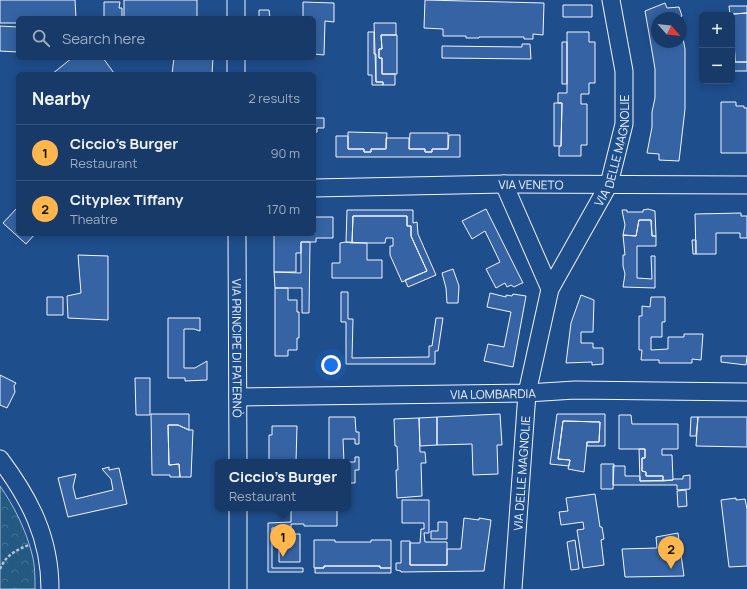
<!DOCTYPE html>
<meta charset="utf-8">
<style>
body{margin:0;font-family:Manrope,sans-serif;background:#20416f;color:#f1f3f6}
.controls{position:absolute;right:12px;top:12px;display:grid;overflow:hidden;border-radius:6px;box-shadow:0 2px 10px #0003}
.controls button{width:36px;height:36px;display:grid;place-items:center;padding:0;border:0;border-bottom:1px solid #36547d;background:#173a69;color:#f1f3f6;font:20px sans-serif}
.compass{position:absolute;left:651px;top:12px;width:36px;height:36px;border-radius:50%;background:#173a69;box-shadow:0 2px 10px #0003;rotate:117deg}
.you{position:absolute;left:331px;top:365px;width:14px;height:14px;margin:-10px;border:3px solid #fff;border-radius:50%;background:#1a73e8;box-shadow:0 0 0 6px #1a73e833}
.badge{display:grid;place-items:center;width:26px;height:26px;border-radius:50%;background:#ffb74d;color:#111;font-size:13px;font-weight:700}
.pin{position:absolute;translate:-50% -33px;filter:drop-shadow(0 1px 2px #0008)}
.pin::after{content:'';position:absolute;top:21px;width:14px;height:12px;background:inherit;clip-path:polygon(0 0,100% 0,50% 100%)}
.popup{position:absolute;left:215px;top:459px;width:136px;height:52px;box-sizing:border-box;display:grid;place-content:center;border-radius:6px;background:#173a69;filter:drop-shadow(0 1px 3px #0005);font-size:13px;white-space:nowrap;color:#9eadc0}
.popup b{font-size:15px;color:#f1f3f6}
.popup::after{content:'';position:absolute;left:50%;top:100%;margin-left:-8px;border:8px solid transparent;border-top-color:#173a69}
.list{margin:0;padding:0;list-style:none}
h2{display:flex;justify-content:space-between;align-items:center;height:52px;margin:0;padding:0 16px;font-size:17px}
h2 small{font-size:13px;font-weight:400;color:#9eadc0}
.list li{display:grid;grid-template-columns:26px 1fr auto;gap:12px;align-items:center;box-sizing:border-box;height:56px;padding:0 16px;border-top:1px solid #36547d}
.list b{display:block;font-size:15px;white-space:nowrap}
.list p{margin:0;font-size:13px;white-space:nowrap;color:#9eadc0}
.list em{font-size:13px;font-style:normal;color:#9eadc0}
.icon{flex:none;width:22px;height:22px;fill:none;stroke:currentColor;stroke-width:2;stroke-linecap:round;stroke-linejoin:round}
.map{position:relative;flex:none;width:747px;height:589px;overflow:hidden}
.search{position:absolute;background:#173a69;box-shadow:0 2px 10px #0003;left:16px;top:16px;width:300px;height:44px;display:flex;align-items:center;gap:10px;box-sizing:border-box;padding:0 14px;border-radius:6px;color:#9eadc0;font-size:15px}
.panel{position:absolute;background:#173a69;box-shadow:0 2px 10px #0003;left:16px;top:72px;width:300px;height:164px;border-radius:6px}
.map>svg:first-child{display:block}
</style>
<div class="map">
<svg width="747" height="589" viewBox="0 0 747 589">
<defs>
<pattern id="park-crowns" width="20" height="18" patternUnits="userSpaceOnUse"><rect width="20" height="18" fill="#245a82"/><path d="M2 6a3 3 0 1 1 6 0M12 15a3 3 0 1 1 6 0" fill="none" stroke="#447295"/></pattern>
</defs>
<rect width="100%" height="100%" fill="#1f4e8c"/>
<path fill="url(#park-crowns)" stroke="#a8bbd7" d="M0 486C14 506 26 530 32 554 35 565 35 578 35 589H0Z"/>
<path fill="#3563a3" stroke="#f2f6ff" d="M0 0H75L76 18H18V23H0Z
M124 0H197V18H124Z
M425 0 544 3 543 35 533 34V39H524V37H479V38H466V36H443V29L424 28Z
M104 2H120L119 8H122V18H104Z
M303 2 334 3V22L325 21 324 55 314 54V18H303Z
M665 3 667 8 679 7 682 16 678 17V18H657V42H681V28L685 49V109L679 161 659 160V154L647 153 652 127V112L655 98V69L651 45 645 11Z
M563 5H592V17H563Z
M729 6H747V13L733 14 735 62H747V71H732V15H730Z
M259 10H269L270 18H259Z
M747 13V62H735L733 14Z
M374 23H396V35H381L382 49H379V58H382V74H395V85H383V82H376Z
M0 26 18 27V52L0 51Z
M368 32H374V54H376V82H383V85H372V75H368Z
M567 32H589V42H595V83H589V94H581V104H587V145H581V156H559V147L561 146 562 103H558V93H567Z
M381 35H397V74H382V58H379V49H382Z
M562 42H567V84H562Z
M522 44H530L531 59 442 58V46L522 47Z
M72 58H103L114 73 52 74Z
M174 58H213L212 74H172Z
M721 102H736V106H744V108H747V153H721Z
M554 103H562L561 146H554Z
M314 118H324V128H317V132L314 133Z
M348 132 387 133 386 149H371V152H364V149H348Z
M410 133H448V149H432V152H425V149H409Z
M449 135H460V157H336V136H348V149H364V152H371V149H386V138H409V149H425V152H432V149H448Z
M18 207V234H35L26 244 3 223Z
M486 209 523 283H522L514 287 511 285 507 287 505 283 496 288 486 269 500 262 485 231 472 239 462 221Z
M648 209 655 211 656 236H652L651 220H639L636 236 623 235 625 225 622 210H627V212H643V210Z
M347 210H413V223L417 222 418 234 436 275 408 287 405 280 427 271 411 236V226H407V216H353L352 243 346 242Z
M741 213V216H747V238H740V233H716V254H696L695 214Z
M353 216H407V226H411V236L427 271 402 282 390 255V246H393V238H386L385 243H352Z
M314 217H333V238H316V242H301V253H296V272H274V234H314Z
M639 220H651L652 236H656V246H637V278L652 279 651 256H655V288L623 287 625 274 623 266V255H625L623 235 636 236Z
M692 240H696V254H693Z
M301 242H310L309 313H302V288H275L274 272 301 273Z
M346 242 367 243V260H382V278H332V263H340V243Z
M78 255 108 256V320L68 318 67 296 81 293Z
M453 269 459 286 458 303H447L446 288 442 273Z
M275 288H288V300H297V312H299V338H297V350H288V356H275Z
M341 292H348V319H353L352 358 429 357V346H432L436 318H443L438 351H435V364H346V322H341Z
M490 293 506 297V295L512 296 513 294 526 296 513 367 484 361 488 344 504 347 511 312 487 307Z
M581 295 594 300 593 332H581V343H593V348H603V364L592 365V362L566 363 571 323Z
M47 297H63V315H47Z
M651 297H665V322H662V337H651V350L668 349V337H684V334H703L701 360 692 359V363H659V360H641L642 350H639V316H642V306L650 307Z
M168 318H200V331L194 329H184V368H195L207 361V380L185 381V378H168Z
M721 356H747L746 365 721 362Z
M0 375 16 383 14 386 15 392 7 408 0 405Z
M135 378H150V415H136Z
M151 414H189V430L178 425H168L169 465 179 464 180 477H170V475H152Z
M500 414 502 445H497L498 474 473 475 472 444 437 445V417Z
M557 414H605V446H587V442H599L600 422 563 421 558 459 570 460 569 466 550 464Z
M619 415H631L632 424H678V449H662V455H672L673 480 663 481V476H646V472L642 471V458H645V449H619Z
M329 417H355L356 432H359V444H355V439H343L344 462H329Z
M437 417V445L420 446 419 418Z
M691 417H698L696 436H690Z
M698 417H747V447L696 446Z
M419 418 420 452H425L426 463H421L422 496 397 498 396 470H398L397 446H395L394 419Z
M563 421 600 422 599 442H587L584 472 568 469 570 460 558 459Z
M168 425H178L189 430H193L191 477H180L179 464 169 465Z
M272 426H297L296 462H269V435H272Z
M639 449H645V458H642V471L646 472V476H663V481H640Z
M355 457H359V470H355V483H348V462H355Z
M601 464H614L613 489H601Z
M613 466H625V476H640V481L673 480V479H683V476L690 475V489L677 490V485H613Z
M109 467V470L119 468 127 504 68 517 58 478 76 474 73 487 76 499 113 490 111 479 102 469Z
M686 490 687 506 678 507 677 491Z
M595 494 600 527H602L604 539 601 540 604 565 583 568 577 530 584 529 583 522 561 525 559 512 568 511 566 498Z
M736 498V500L745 499 747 509V566L729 567 721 500Z
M402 500H429V533H424L425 542H447V565H410V543H420L421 529H424V523H402Z
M291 508H337V526H304V524H291V527L272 528V568H303V572H268V523L291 522Z
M464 518 479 520V518L491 520 484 571 401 572V571L396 570V563H401V541H410V565H447V549H461Z
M438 522H447V539H431V531H438Z
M678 533 684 576 625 577 622 549 657 548 656 537Z
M279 534H300V562H279Z
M314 540H335V542H371V540H391V568H380V566H324V568H314Z
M575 540 579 569 571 570 567 542Z
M324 566H380V568H391V573H315V568H324Z"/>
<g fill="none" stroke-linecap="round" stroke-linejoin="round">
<defs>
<g id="minor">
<path d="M236 0V18"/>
<path d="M236 58V74"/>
<path d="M504 184 550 289"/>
<path id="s1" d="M314 188 504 184 747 185"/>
<path id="s2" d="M237 234 238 462"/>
<path id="s3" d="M238 397 527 393 575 390 747 392"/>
<path d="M0 459C30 499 50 538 50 589"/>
<path d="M238 589V508"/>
<path id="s4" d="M513 589 527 393 550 289 609 184 624 124V71L611 0"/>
</g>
</defs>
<use href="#minor" stroke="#f2f6ff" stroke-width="19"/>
<path stroke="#b3c4dc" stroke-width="2.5" stroke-dasharray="3 2" stroke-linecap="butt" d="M0 569C6 555 16 550 29 545"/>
<use href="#minor" stroke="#1f4e8c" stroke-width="17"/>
</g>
<g text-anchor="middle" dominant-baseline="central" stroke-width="3" stroke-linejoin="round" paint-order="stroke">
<g font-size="12" fill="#f2f6ff" stroke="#1f4e8c">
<text stroke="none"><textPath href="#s4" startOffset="457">VIA DELLE MAGNOLIE</textPath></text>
<text stroke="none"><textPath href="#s1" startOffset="217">VIA VENETO</textPath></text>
<text stroke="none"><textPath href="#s2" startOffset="114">VIA PRINCIPE DI PATERNÒ</textPath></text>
<text stroke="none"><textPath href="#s3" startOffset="255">VIA LOMBARDIA</textPath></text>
<text stroke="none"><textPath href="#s4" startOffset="116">VIA DELLE MAGNOLIE</textPath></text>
</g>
</g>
</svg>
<div class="controls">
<button>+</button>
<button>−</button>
</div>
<svg class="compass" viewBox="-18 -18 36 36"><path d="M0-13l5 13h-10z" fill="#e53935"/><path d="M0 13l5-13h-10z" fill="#9eadc0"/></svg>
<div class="you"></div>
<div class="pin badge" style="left:283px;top:557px">1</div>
<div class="popup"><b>Ciccio's Burger</b>Restaurant</div>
<div class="pin badge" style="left:671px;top:569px">2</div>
<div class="search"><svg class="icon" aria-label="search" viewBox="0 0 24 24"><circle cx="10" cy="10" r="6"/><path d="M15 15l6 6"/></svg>Search here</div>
<section class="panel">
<h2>Nearby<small>2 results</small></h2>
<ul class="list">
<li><span class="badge">1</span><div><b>Ciccio's Burger</b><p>Restaurant</p></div><em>90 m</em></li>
<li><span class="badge">2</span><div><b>Cityplex Tiffany</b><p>Theatre</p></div><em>170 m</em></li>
</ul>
</section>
</div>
